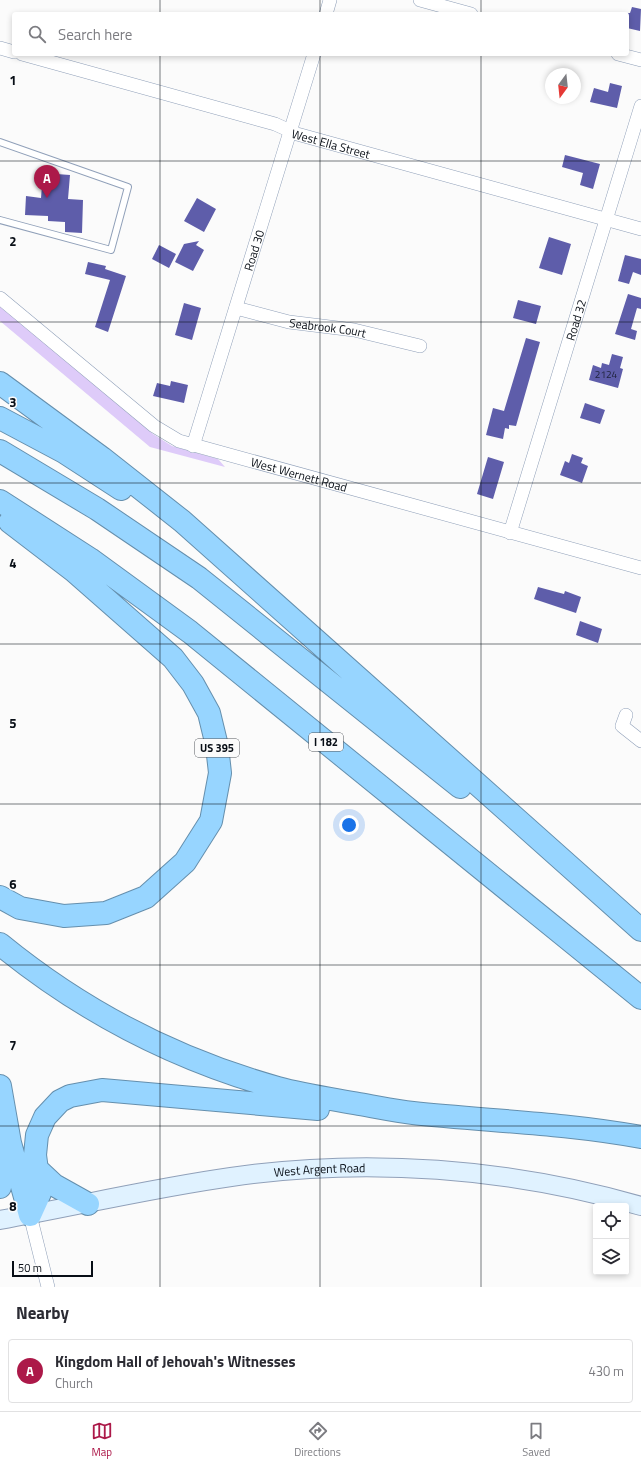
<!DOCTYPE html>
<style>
body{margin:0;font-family:"Titillium Web",sans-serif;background:#f2f2f3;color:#2b2b33}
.controls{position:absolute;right:12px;bottom:12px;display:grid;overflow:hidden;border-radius:4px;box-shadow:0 2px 6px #0003}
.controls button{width:36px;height:36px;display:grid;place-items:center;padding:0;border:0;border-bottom:1px solid #e1e1e2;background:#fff;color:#2b2b33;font:20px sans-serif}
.compass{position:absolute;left:545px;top:68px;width:36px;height:36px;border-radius:50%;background:#fff;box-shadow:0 2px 6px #0003;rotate:195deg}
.scale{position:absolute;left:12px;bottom:10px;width:81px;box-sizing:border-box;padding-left:4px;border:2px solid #080e16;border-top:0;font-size:11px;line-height:14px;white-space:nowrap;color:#080e16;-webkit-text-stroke:3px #fbfbfb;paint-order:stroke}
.you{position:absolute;left:349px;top:825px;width:14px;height:14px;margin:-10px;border:3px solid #fff;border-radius:50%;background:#1a73e8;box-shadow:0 0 0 6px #1a73e833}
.badge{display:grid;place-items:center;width:26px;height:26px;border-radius:50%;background:#ac1949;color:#fff;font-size:13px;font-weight:700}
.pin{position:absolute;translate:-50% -33px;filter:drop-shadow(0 1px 2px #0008)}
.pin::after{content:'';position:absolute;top:21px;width:14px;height:12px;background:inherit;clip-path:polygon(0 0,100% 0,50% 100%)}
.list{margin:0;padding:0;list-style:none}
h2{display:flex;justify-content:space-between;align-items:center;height:52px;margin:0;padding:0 16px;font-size:17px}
h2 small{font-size:13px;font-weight:400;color:#7c7c81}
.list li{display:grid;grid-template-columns:26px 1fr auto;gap:12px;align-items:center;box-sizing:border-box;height:64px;margin:0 8px 8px;padding:0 8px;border:1px solid #e1e1e2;border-radius:4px}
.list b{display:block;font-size:15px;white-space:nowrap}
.list p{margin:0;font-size:13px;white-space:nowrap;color:#7c7c81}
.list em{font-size:13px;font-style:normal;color:#7c7c81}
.icon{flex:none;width:22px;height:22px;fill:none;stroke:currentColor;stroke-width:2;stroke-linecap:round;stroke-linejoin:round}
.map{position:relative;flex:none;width:641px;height:1287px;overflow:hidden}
.search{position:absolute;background:#fff;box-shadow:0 2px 6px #0003;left:12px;right:12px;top:12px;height:44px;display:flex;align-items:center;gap:10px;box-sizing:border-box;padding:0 14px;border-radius:4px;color:#7c7c81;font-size:15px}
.sheet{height:124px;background:#fff}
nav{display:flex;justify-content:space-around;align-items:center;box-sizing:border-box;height:56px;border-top:1px solid #e1e1e2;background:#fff;font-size:11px;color:#7c7c81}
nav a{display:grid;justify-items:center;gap:2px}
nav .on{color:#ac1949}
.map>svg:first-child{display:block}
</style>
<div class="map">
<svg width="641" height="1287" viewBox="0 0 641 1287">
<rect width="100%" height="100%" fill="#fbfbfb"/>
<path fill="#decbf9" d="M0 306 153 434 172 446 218 459 225 467 150 447 0 321Z"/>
<path fill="#5e5daa" d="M632 7 641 9 640 31 627 28V13H630Z
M610 83 622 86 617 108 590 102 594 88 608 92Z
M565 155 600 164 593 189 580 185 583 173 562 167Z
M43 173 70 175 68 199 83 200 82 233 65 232V222L48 221V216L25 215 26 196 41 198Z
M197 198 216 209 204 232 184 221Z
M549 237 571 244 562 275 539 268Z
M199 241 196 245 204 250 193 271 175 262 184 244Z
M159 245 176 254 169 268 152 259Z
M625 255 641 259V275L633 272 629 284 618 281Z
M88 262 106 266 105 269 126 276 108 332 95 327 110 280 85 274Z
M628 294 641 298V309L637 308 631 329 637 331 635 340 615 334Z
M518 300 541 306 536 324 513 318Z
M184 303 201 308 192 340 175 335Z
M526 338 540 342 516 426 509 425V429L505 428 503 439 486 435 493 408 504 411Z
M612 354 623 357 620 368 623 369 618 388 589 380 593 365 601 368 602 363 609 365Z
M171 381 188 385 184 403 153 396 157 383 170 386Z
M585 403 605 410 600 424 580 418Z
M572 454 583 458 581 463 588 466 582 483 560 475 565 461 569 463Z
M488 457 504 462 493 499 477 494Z
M538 587 564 594 565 591 581 597 576 613 534 599Z
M580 621 602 629 598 643 576 635Z"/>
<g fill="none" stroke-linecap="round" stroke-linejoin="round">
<defs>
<path id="lane" d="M0 142 128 187 111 250 0 220"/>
<g id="street">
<path d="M420 0 471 14"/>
<path d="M326 14 330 0"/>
<path d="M0 48 14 52"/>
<path id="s1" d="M22 54 275 124 297 134 641 229"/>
<path d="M618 54 641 60"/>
<path id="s2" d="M0 298 154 426 179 441 641 568"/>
<path id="s3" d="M236 308 289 322 354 330 420 346"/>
<path id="s4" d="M193 446 314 54"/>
<path id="s5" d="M510 533 641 106"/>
<path d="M626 715 622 726 641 741"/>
<path d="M30 1215 48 1287"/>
</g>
<g id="secondary">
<path id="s6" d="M0 1220C77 1206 153 1188 231 1177 367 1157 509 1168 641 1206"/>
</g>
<path id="highway" d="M0 383 102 458 182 521 641 930
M0 418 64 452 121 489
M0 451 97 509 199 578 460 787
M0 501 90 559 190 632 641 998
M0 897 20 908 64 916 106 913 146 897 185 862 211 821 220 773 217 746 209 713 193 684 173 658 74 571 10 522
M0 944C82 1011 177 1060 278 1088 304 1095 332 1099 359 1104 377 1107 395 1111 413 1113 489 1121 565 1123 641 1137
M0 1086 10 1143 30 1215
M38 1170 54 1185 88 1204
M0 1187 10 1146
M30 1215 40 1193 35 1155 37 1135 45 1117 60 1101 70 1096 102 1090 318 1109"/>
</defs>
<use href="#lane" stroke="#90a0b9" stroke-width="8"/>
<use href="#street" stroke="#90a0b9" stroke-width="14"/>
<use href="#secondary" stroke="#90a0b9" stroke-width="20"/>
<use href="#highway" stroke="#658fad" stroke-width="24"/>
<use href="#lane" stroke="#fff" stroke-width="6"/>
<use href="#street" stroke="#fff" stroke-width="13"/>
<use href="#secondary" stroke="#e0f2ff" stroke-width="18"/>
<use href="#highway" stroke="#97d5ff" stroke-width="22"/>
</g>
<path fill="none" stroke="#080e16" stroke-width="1" stroke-opacity="0.55" d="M160 0V14M320 0V14M481 0V14M160 54V1287M320 54V1287M481 54V1287M0 161H641M0 322H641M0 483H641M0 644H641M0 804H641M0 965H641M0 1126H641"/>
<g text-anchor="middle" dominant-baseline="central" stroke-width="3" stroke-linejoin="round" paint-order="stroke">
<g font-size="10" fill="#1e223b">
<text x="606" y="374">2124</text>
</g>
<g fill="#fbfbfb" stroke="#51555b" stroke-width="1">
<rect x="309" y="733" width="34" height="18" rx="3"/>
<rect x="195" y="739" width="44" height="18" rx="3"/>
</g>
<g font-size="11" font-weight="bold" fill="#080e16">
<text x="326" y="742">I 182</text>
<text x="217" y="748">US 395</text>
</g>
<g font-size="12" fill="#080e16" stroke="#fbfbfb">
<text stroke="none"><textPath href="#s1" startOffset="322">West Ella Street</textPath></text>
<text stroke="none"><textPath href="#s4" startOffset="205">Road 30</textPath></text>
<text stroke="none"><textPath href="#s5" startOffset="223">Road 32</textPath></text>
<text stroke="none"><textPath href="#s3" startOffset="94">Seabrook Court</textPath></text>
<text stroke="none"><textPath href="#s2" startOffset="354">West Wernett Road</textPath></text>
<text stroke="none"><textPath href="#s6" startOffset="324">West Argent Road</textPath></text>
</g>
</g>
<g font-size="13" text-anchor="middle" font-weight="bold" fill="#080e16" stroke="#fbfbfb" stroke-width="3" stroke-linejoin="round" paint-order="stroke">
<text x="13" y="85">1</text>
<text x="13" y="246">2</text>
<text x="13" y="407">3</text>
<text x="13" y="568">4</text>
<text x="13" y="728">5</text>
<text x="13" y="889">6</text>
<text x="13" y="1050">7</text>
<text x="13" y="1211">8</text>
</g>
</svg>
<div class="controls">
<button><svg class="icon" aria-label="locate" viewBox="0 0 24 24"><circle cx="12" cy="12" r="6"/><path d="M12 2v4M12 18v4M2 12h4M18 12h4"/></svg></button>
<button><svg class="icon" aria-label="layers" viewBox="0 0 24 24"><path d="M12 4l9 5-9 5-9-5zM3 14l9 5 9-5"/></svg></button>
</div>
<svg class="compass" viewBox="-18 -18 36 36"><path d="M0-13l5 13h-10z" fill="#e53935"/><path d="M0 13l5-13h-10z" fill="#7c7c81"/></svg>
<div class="scale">50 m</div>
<div class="you"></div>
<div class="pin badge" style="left:47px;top:198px">A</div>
<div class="search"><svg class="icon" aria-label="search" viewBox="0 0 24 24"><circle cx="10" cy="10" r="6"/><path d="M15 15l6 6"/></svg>Search here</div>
</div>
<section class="sheet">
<h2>Nearby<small></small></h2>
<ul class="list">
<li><span class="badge">A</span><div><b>Kingdom Hall of Jehovah's Witnesses</b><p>Church</p></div><em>430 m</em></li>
</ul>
</section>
<nav>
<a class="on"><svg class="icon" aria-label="map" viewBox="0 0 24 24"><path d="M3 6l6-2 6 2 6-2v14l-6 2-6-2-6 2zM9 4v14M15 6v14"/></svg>Map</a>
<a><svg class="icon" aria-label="directions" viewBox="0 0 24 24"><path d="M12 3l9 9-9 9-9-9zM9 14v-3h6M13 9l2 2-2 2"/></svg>Directions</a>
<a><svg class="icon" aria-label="saved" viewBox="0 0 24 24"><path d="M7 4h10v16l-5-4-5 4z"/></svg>Saved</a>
</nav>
